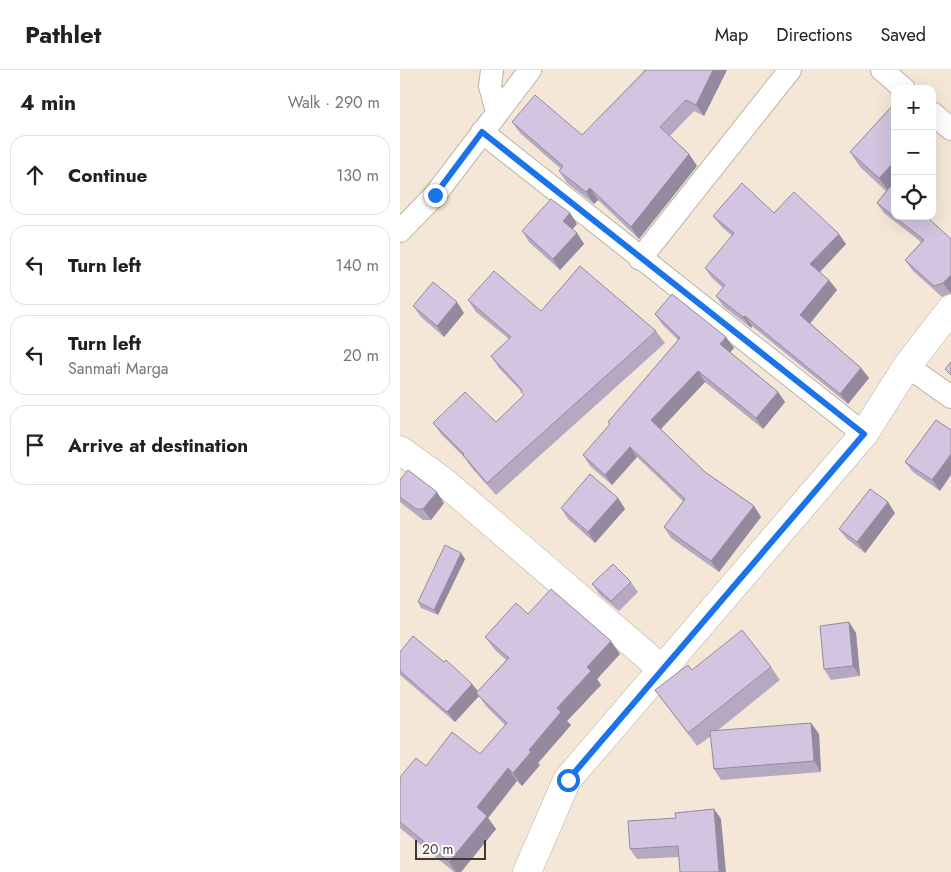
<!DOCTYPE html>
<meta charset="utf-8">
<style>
body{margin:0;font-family:Jost,sans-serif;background:#f6f6f6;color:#202124}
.controls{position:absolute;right:15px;top:15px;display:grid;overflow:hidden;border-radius:10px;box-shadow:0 5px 20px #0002}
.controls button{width:45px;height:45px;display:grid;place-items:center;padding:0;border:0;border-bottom:1px solid #e0e0e0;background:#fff;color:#202124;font:25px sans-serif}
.scale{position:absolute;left:15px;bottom:12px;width:71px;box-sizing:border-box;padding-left:5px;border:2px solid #3d3832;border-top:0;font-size:14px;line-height:18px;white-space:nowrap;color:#3d3832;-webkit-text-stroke:4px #fff;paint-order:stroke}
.stop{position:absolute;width:15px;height:15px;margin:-11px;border:4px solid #1a73e8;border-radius:50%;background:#fff}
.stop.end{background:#1a73e8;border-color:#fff;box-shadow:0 1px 5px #0008}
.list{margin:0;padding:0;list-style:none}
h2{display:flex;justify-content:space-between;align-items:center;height:65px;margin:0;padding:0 20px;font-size:21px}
h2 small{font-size:16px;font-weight:400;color:#757577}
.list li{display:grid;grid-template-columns:32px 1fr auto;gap:15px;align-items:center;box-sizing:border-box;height:80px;margin:0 10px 10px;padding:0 10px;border:1px solid #e0e0e0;border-radius:15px}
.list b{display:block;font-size:19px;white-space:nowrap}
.list p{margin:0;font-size:16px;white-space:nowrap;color:#757577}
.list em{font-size:16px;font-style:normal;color:#757577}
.icon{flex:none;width:28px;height:28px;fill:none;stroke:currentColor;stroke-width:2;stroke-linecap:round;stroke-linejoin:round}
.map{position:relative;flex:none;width:551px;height:802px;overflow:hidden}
header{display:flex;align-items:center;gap:30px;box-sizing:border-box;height:70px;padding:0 25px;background:#fff;border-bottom:1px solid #e0e0e0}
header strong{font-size:24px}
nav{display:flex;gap:28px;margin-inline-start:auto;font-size:18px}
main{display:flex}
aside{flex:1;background:#fff}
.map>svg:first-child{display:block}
</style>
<header>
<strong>Pathlet</strong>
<nav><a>Map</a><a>Directions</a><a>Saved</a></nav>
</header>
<main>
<aside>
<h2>4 min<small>Walk · 290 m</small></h2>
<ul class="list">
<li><svg class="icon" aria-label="ahead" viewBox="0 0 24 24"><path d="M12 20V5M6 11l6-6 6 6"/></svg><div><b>Continue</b></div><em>130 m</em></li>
<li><svg class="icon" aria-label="left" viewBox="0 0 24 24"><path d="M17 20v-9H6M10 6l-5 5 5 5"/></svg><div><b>Turn left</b></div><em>140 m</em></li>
<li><svg class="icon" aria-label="left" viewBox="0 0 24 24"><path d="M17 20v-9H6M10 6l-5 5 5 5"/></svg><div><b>Turn left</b><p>Sanmati Marga</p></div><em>20 m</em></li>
<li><svg class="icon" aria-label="arrive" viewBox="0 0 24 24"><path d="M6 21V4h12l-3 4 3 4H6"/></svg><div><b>Arrive at destination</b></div></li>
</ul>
</aside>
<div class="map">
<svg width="551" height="802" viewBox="0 0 551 802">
<rect width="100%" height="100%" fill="#f4e7d7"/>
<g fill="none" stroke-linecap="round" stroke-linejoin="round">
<defs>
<path id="minor" d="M92 0 90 16 97 42
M482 0 504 19
M532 43 551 59
M82 62 464 364
M0 161 35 125 130 0
M240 189 390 0
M507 296 551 327"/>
<path id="tertiary" d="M0 380 43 411 262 599
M127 802 167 710 464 364 507 296 551 239"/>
</defs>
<use href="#minor" stroke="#bdb1a2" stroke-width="24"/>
<use href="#tertiary" stroke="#bdb1a2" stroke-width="29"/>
<use href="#minor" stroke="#fff" stroke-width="22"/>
<use href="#tertiary" stroke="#fff" stroke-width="28"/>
</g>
<path fill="#b5a9c2" d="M242 0H327L304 46 294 41 270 66 289 84 297 96 239 169 198 130 194 134 167 113 159 101 161 99 120 63 112 52 182 65 244 1Z
M495 33V146L551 169V223L542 227 513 201 505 190 521 172 484 143 477 133 486 121 460 97 450 82Z
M170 143 177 154 172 159 177 163 184 174 160 200 129 172 122 161Z
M374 143 446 174 420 202 437 220 410 253 461 298 469 308 448 334 352 256 351 258 323 236 316 226 323 218 312 208 305 198 332 166 321 156 313 146Z
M68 230 141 241 256 261 265 273 96 425 71 397 65 388 42 365 33 353 96 352 124 326 121 321 99 298 91 286 109 269 76 242Z
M13 236 64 243 44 267 21 247Z
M255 244 326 267 334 278 330 282 378 322 385 332 363 359 305 312 261 359 305 402 354 436 361 447 319 502 271 468 264 457 283 431 237 387 212 415 190 396 183 385 210 354 208 352 278 270 262 254Z
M536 350 540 421 513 402 505 392Z
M0 410 44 433 31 450H23L0 432Z
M218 428 225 439 195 473 168 449 161 438Z
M495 443 465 483 447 469 439 459Z
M61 483 65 489 38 545 21 538 18 532Z
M231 512 238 522 219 541 200 525 192 514Z
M128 544 220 584 197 609 201 615 167 651 171 655 138 693 140 695 122 716 117 711 88 748 96 759 61 802H54L0 758V707L26 696 80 684 105 655 86 636 79 626 55 652 0 605V582L72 614 78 621 106 590 95 580 85 567Z
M449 552 456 563 460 606 431 610 424 599Z
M371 597 380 610 317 661 411 653 419 664 421 702 321 710 314 699 311 666 297 676 255 620 292 600Z
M314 739 321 749 279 787 237 789 230 779 276 748Z"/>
<path fill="#948a9e" d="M313 0H327L304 46 296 35Z
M289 84 297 96 239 169 231 157Z
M495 91V118L490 123 479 108Z
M190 118 198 130 194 134 186 122Z
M170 143 177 154 171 161 163 151Z
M177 163 184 174 160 200 153 189Z
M439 164 446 174 417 205 410 194Z
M551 205V224L543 213Z
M429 210 437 220 408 256 400 245Z
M57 232 64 243 44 267 37 256Z
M345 246 352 256 351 258 343 247Z
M326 267 334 278 328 285 320 274Z
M461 298 469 308 448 334 440 324Z
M298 301 305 312 259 361 251 350Z
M378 322 385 332 363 359 356 348Z
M230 377 237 387 212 415 205 405Z
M551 384V405L540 421 532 410Z
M37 422 44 433 31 450 23 439Z
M218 428 225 439 195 473 188 462Z
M488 432 495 443 465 483 457 472Z
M354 436 361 447 319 502 311 491Z
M61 483 65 489 38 545 34 540Z
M449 552 456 563 460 606 453 596Z
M211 571 220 584 197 609 201 615 167 651 171 655 138 693 140 695 122 716 113 703 187 597Z
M72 614 80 624 76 623 79 626 55 652 47 642Z
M411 653 419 664 421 702 414 691Z
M108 698 117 711 88 748 96 759 61 802H56L49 792 77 737Z
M314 739 321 749 326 802H319Z"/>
<path fill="#d3c5e1" stroke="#948a9e" d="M246 0H313L296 35 286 30 260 57 289 84 231 157 190 118 186 122 159 101 163 96 112 52 135 25 182 65Z
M495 33V91L479 108 450 82Z
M342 113 374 143 394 122 439 164 410 194 429 210 400 245 461 298 440 324 345 246 343 247 316 226 325 215 305 198 334 163 313 146Z
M493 113 495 114V146H526L551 169V205L543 213 534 216 505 190 524 170 477 133Z
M151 129 170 143 163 151 177 163 153 189 122 161Z
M180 196 256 261 87 413 63 385 64 384 33 353 65 322 96 352 124 325 121 322 122 320 91 286 111 267 68 230 94 201 141 241Z
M33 212 57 232 37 256 13 236Z
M272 224 326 267 320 274 378 322 356 348 298 301 251 350 305 402 354 436 311 491 264 457 285 429 230 377 205 405 183 385 210 354 208 352 280 268 255 244Z
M551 292V305L545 299Z
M536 350 551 360V384L532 410 505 392Z
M8 400 37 422 23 439H16L0 427V410Z
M190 404 218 428 188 462 161 438Z
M470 419 488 432 457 472 439 459Z
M45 475 61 483 34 540 18 532Z
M213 494 231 512 211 531 192 514Z
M151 519 211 571 187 597 191 601 157 638 161 642 129 680 131 682 113 703 108 698 77 737 87 746 49 792 0 752V707L16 688 26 696 52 662 80 684 107 653 76 623 109 588 85 567 116 533 128 544Z
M449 552 453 596 424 599 420 556Z
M342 560 371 597 288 663 255 620 288 595 292 600Z
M13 566 44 592 46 590 72 614 47 642 0 601V582Z
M411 653 414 691 314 699 310 661Z
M314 739 319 802H280L278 776 230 779 228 751 276 748 275 743Z"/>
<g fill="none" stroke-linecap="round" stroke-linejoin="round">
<path stroke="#1a73e8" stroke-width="6" d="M35 125 82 62 464 364 168 710"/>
</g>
</svg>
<div class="controls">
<button>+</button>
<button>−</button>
<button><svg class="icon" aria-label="locate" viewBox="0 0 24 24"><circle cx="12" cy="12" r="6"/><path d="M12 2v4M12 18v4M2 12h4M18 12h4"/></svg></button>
</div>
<div class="scale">20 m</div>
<div class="stop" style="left:168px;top:710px"></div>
<div class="stop end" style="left:35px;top:125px"></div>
</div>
</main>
